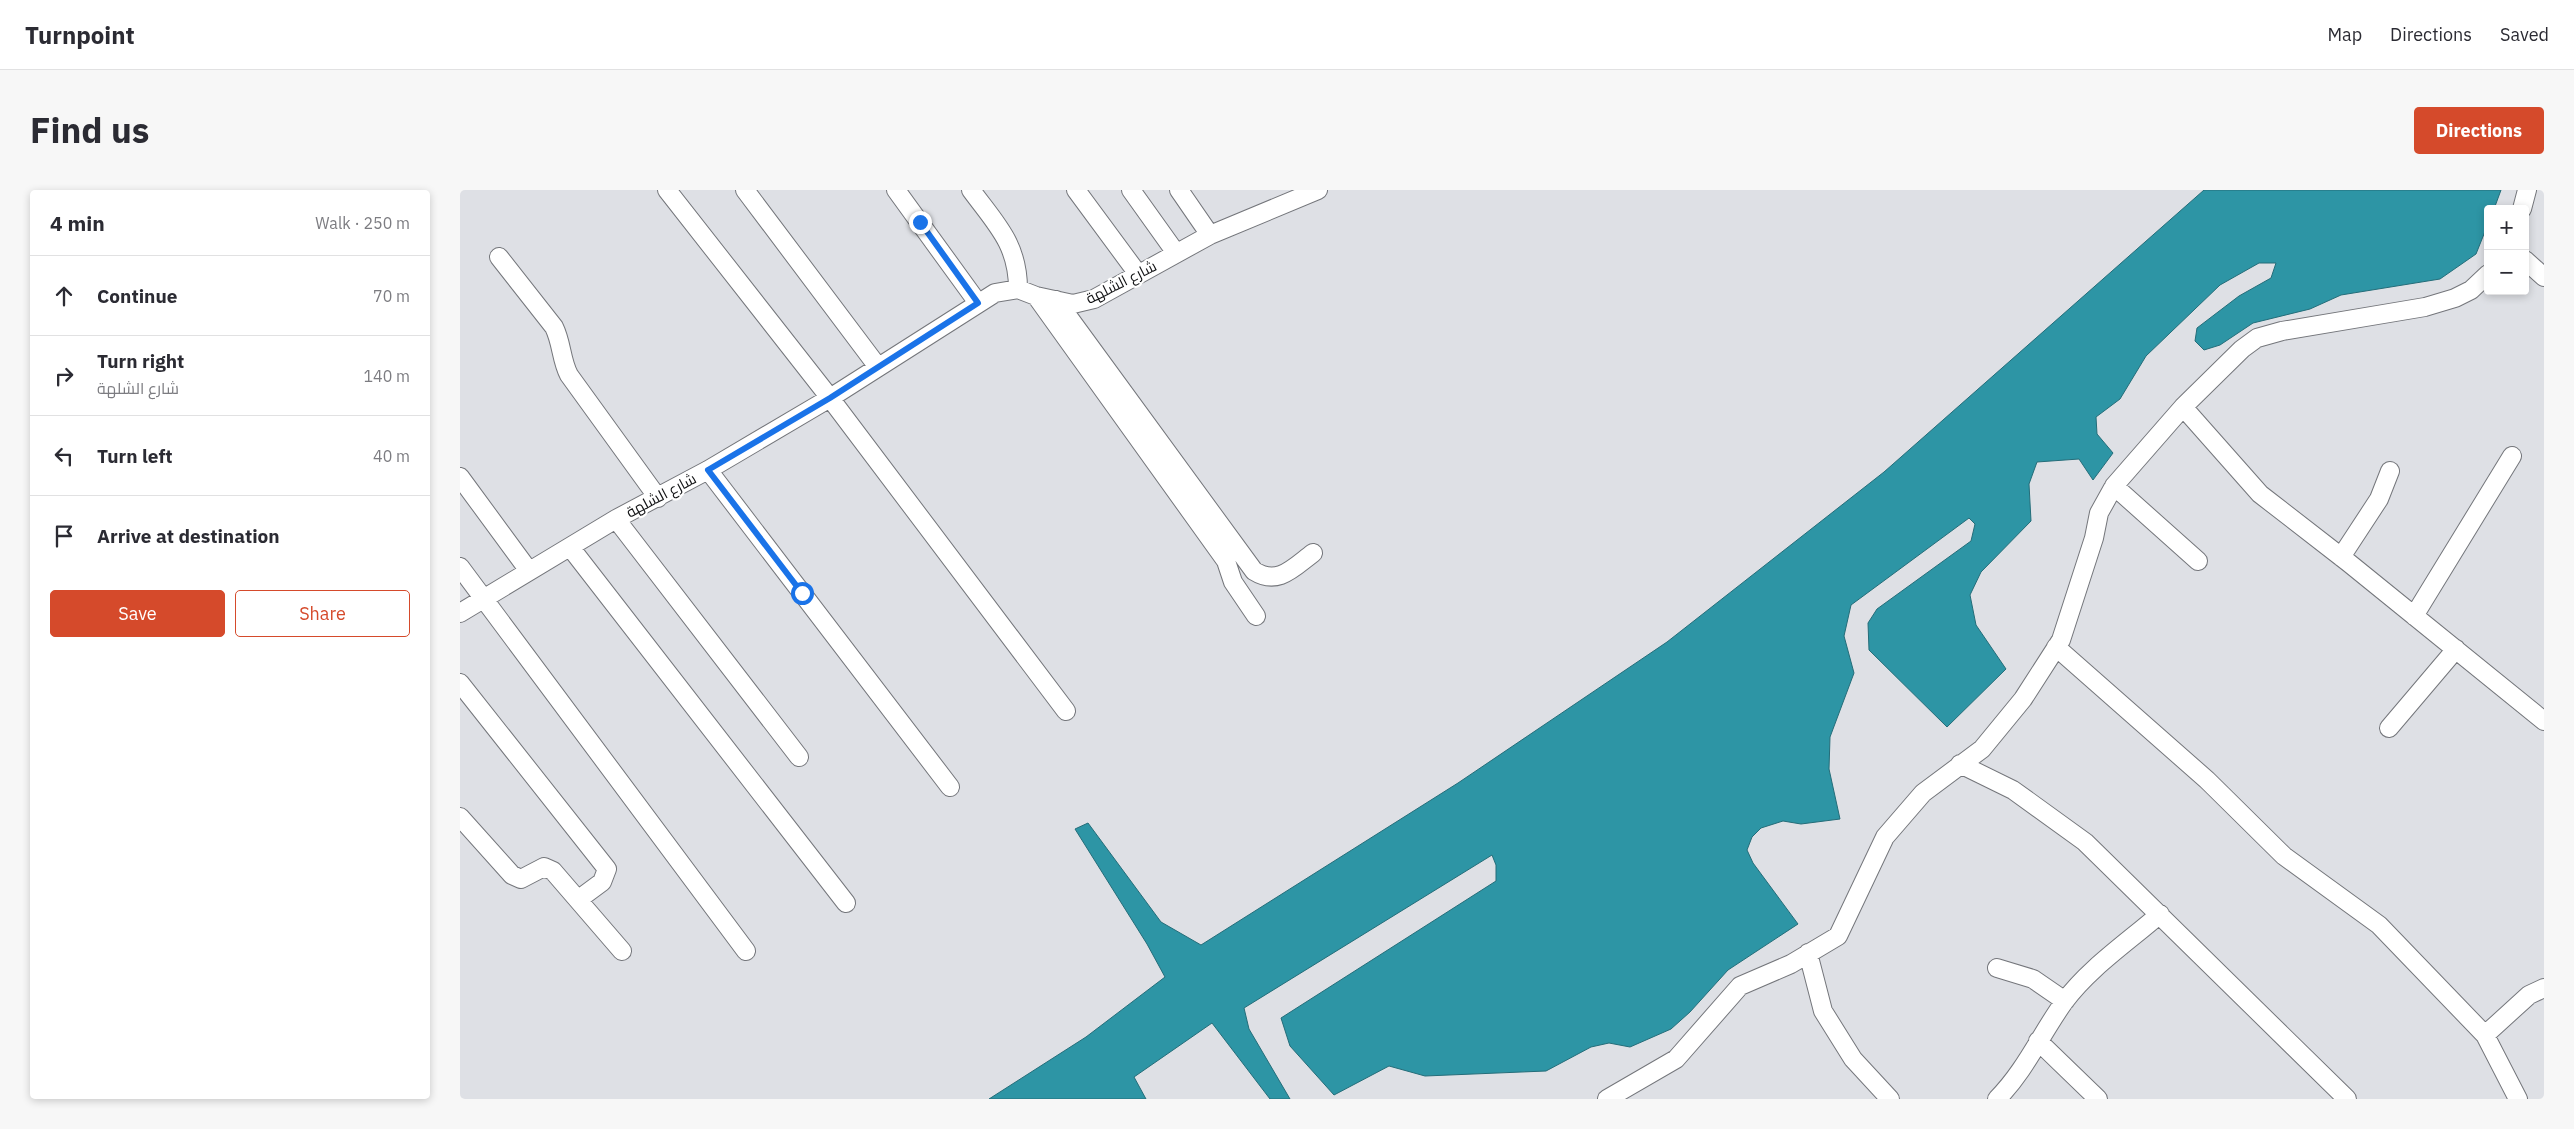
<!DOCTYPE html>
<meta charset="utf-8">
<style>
body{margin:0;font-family:"IBM Plex Sans",Cairo,sans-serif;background:#f7f7f7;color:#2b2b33}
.controls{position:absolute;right:15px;top:15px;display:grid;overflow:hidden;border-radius:5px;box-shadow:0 2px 8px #0003}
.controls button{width:45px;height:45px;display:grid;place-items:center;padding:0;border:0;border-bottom:1px solid #e1e1e2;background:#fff;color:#2b2b33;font:25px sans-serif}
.stop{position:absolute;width:15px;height:15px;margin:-11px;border:4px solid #1a73e8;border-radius:50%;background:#fff}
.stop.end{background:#1a73e8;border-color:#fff;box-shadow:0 1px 5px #0008}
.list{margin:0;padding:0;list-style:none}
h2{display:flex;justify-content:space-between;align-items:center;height:65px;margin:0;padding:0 20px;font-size:21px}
h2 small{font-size:16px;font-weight:400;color:#7c7c81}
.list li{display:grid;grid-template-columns:32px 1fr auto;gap:15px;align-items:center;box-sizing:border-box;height:80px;padding:0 20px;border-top:1px solid #e1e1e2}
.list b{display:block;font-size:19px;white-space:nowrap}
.list p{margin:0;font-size:16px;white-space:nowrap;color:#7c7c81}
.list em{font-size:16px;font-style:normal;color:#7c7c81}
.actions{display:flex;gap:10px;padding:15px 20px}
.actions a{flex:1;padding:11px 0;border:1px solid #d54a2b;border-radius:5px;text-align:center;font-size:18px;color:#d54a2b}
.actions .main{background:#d54a2b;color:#fff}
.icon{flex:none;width:28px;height:28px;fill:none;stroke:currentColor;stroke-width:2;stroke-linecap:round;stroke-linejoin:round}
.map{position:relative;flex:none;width:2084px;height:909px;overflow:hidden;border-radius:5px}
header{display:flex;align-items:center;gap:30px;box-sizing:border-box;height:70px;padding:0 25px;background:#fff;border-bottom:1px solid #e1e1e2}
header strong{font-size:24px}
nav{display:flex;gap:28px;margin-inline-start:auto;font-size:18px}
.intro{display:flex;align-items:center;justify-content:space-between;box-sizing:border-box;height:120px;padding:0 30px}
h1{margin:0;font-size:35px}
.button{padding:12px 22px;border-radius:5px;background:#d54a2b;color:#fff;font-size:18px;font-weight:700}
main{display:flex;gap:30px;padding:0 30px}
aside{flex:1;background:#fff;border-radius:5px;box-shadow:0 2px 8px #0003}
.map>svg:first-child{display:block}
</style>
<header>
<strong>Turnpoint</strong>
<nav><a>Map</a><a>Directions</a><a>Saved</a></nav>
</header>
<div class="intro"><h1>Find us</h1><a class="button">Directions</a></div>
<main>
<aside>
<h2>4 min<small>Walk · 250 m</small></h2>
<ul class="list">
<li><svg class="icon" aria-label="ahead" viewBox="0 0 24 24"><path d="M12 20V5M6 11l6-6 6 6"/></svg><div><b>Continue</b></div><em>70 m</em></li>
<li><svg class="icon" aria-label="right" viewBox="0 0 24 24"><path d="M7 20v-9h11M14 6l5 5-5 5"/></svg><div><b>Turn right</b><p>شارع الشلهة</p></div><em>140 m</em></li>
<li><svg class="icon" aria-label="left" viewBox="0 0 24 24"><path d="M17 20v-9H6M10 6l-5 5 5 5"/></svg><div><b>Turn left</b></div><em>40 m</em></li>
<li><svg class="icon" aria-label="arrive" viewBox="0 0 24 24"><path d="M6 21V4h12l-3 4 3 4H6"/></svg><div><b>Arrive at destination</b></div></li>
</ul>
<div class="actions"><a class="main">Save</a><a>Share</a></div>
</aside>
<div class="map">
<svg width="2084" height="909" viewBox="0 0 2084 909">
<rect width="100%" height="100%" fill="#dee0e5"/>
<path fill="#2d95a5" stroke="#246d79" d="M1744 0H2041L2034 19H2028V34L2016 64 1980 89 1881 105 1850 119 1793 133 1760 155 1744 160 1735 151 1737 138 1779 106 1811 88 1816 73H1799L1760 95 1686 166 1660 209 1636 227 1637 244 1653 263 1633 290 1619 269 1577 272 1569 294 1571 331 1521 382 1510 405 1516 435 1546 479 1487 537 1409 460 1408 433 1417 419 1511 351 1515 334 1509 328 1391 415 1384 446 1394 483 1370 547 1369 579 1380 629 1341 634 1323 631 1301 638 1292 647 1287 660 1293 673 1338 734 1268 780 1230 822 1211 839 1170 857 1149 853 1131 857 1086 881 965 886 929 876 874 905 830 856 821 828 1036 691V675L1032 665 784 818 789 839 830 909H810L752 833 674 887 686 909H529L626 847 705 787 687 754 615 639 628 633 701 732 741 755 998 593 1207 452 1424 282Z"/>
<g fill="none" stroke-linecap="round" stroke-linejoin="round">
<defs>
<path id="minor" d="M207 0 370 208 606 521
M285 0 418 177
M436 0 518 113
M511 0C536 34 558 54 558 99
M616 0 678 84
M671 0 716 63
M719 0 750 45
M2062 19 2067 0
M39 67 94 137C102 153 101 170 109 185L198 308
M2065 70 2084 87
M576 106 766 371 773 392 796 426
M596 110 794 381C818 396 833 378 853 363
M1723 217 1800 304 1889 373 2084 531
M248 280 490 597
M0 287 69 381
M1654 296 1738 371
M156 329 339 567
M110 357 386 713
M1881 367 1919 309 1930 281
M0 377 286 761
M0 423 156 329 248 280 370 208 535 103 558 99 576 106 613 114 634 109 750 45 858 0
M1954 426 2052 266
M1596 457 1747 590 1824 666 1919 735 2025 845 2058 909
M0 493 147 679 142 692 119 709
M1929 538 1996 459
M1500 574 1553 600 1625 652 1887 909
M0 627 52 685 61 689 84 677 93 681 162 761
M1348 763 1363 821 1393 869 1430 909
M1537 778 1573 789 1605 811
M2025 845 2069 805 2084 798
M1578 851 1638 909
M1147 909 1216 869 1280 796 1331 774 1378 746 1425 647 1463 603 1522 559 1563 509 1601 450 1634 348 1639 323 1654 296 1723 217 1782 159 1797 148 1822 141 1965 117 1995 108 2011 100 2028 84
M1537 909C1565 881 1581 844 1604 812 1629 778 1668 752 1700 724"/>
</defs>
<use href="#minor" stroke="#74767b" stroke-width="20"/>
<use href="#minor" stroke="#fff" stroke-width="18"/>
</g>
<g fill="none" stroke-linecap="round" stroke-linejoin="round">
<path stroke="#1a73e8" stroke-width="6" d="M342 403 248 280 370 208 518 113 460 32"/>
</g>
<g text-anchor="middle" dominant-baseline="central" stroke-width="4.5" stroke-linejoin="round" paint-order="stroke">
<g font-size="15" fill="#101113" stroke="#fff">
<text transform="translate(661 92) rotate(-27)">شارع الشلهة</text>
<text transform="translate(201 305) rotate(-28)">شارع الشلهة</text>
</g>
</g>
</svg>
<div class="controls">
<button>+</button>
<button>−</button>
</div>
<div class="stop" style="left:342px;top:403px"></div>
<div class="stop end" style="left:460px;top:32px"></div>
</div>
</main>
